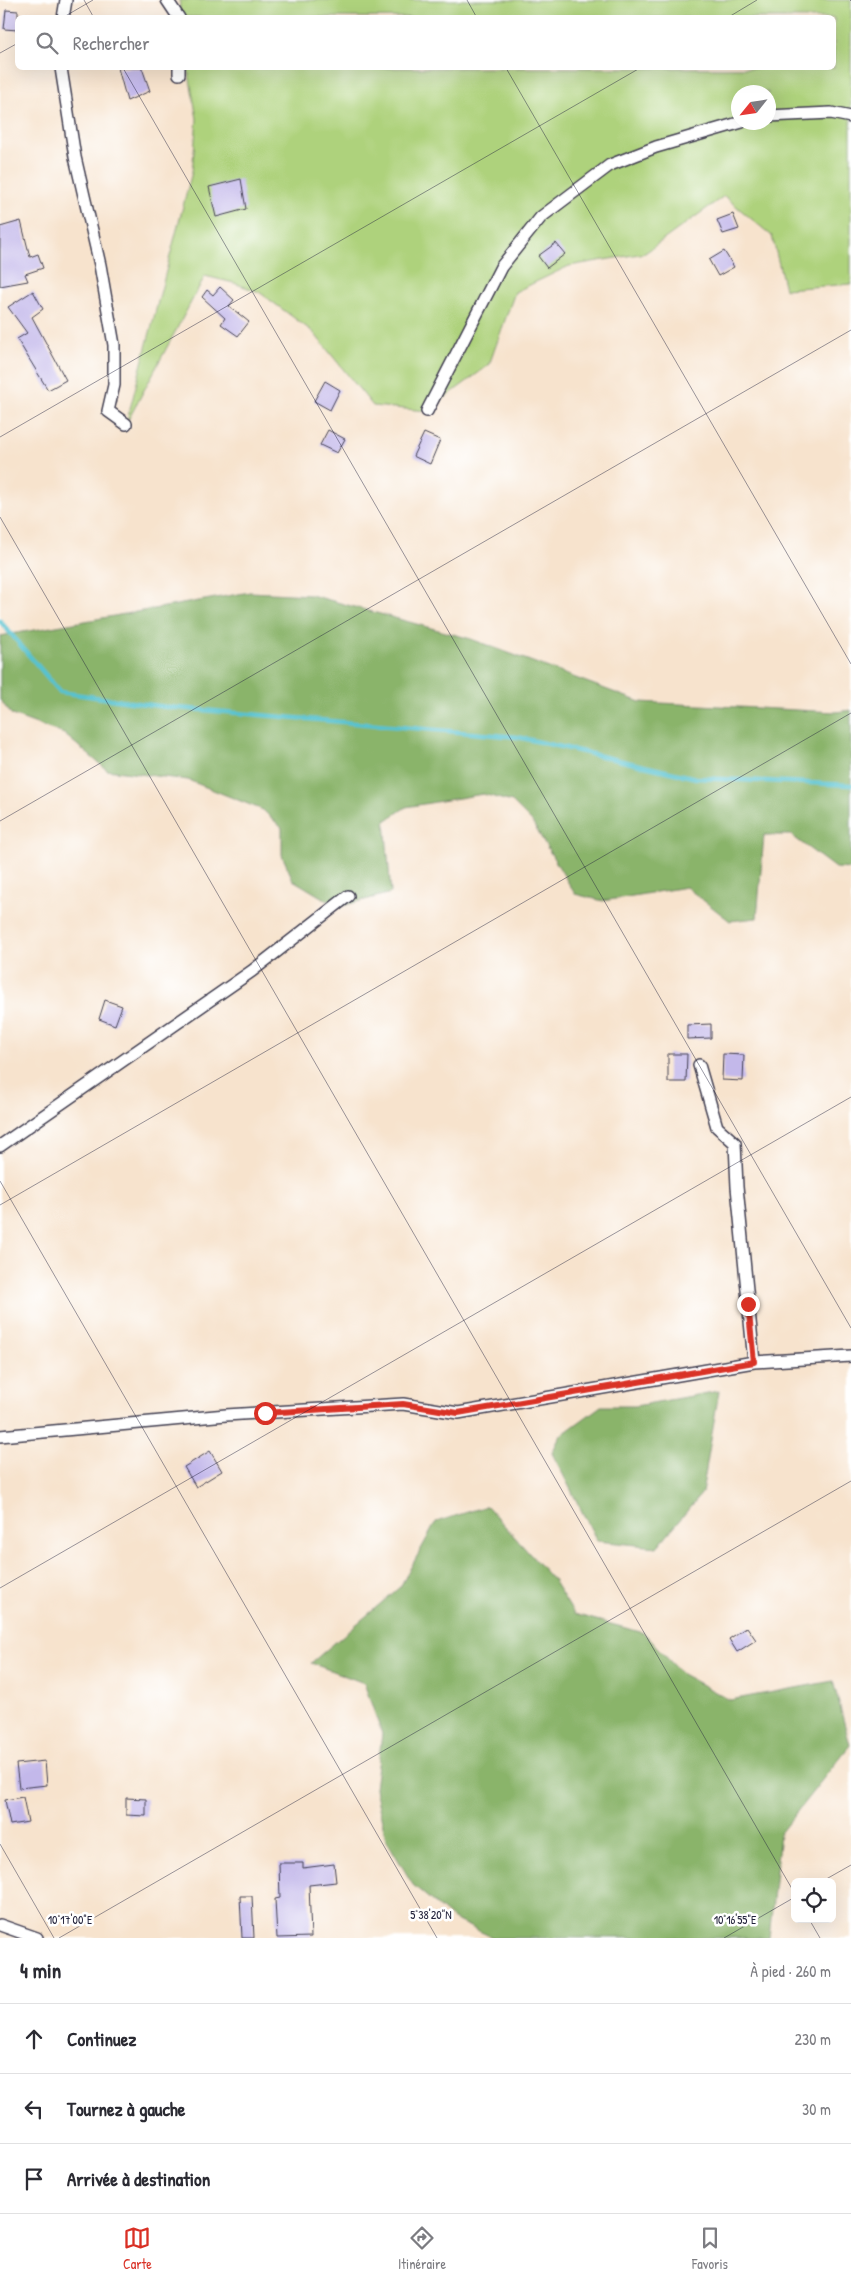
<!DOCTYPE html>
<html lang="fr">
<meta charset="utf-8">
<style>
body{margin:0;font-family:"Patrick Hand",sans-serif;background:#f2f2f3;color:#2b2b33}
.controls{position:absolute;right:15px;bottom:15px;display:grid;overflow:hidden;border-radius:8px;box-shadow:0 5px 20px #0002}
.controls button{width:45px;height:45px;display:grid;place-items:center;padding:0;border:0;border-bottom:1px solid #e1e1e2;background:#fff;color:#2b2b33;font:25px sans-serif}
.compass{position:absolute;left:731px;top:85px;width:45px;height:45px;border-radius:50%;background:#fff;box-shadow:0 5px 20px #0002;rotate:240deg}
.stop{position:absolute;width:15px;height:15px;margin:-11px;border:4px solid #d93025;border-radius:50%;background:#fff}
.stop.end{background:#d93025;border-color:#fff;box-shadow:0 1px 5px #0008}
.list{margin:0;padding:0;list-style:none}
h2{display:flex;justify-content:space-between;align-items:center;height:65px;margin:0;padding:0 20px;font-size:21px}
h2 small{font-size:16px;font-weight:400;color:#7c7c81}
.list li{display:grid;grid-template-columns:32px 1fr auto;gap:15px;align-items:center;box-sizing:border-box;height:70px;padding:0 20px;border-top:1px solid #e1e1e2}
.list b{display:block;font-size:19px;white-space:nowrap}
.list em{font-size:16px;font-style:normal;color:#7c7c81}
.icon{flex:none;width:28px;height:28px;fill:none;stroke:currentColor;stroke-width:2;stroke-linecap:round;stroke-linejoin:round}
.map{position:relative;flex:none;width:851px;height:1938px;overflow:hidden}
.search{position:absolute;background:#fff;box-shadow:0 5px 20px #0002;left:15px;right:15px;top:15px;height:55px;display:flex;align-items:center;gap:12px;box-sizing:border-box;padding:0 18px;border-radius:8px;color:#7c7c81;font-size:19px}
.sheet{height:275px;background:#fff}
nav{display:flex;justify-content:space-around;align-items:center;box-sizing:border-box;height:70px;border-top:1px solid #e1e1e2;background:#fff;font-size:14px;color:#7c7c81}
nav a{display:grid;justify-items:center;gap:2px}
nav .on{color:#d93025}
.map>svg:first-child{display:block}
</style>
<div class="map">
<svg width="851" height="1938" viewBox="0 0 851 1938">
<rect width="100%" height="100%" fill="#fff"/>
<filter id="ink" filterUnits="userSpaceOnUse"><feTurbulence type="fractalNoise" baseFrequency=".02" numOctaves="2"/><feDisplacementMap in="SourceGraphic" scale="10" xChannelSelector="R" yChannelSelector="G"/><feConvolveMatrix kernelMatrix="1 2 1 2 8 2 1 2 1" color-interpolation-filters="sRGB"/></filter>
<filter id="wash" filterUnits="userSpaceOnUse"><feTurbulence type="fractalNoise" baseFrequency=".0096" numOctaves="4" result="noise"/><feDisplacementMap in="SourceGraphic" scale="20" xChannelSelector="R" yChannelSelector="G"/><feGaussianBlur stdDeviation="1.12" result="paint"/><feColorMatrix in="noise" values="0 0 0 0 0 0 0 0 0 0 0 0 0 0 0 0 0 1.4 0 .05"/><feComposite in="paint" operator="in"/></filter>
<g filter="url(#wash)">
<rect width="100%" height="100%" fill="#f7e3cd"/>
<path fill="#aed27b" stroke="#687a5b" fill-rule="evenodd" d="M180 0H851V284L785 289 772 236 724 196 645 253 569 266 515 292 489 365 427 411 373 406 313 332 259 292 234 283 205 276 126 424 192 172 197 119 188 68H834V18L179 17ZM738 92H768V122H738Z"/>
<path fill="#8ab46b" stroke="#566b53" d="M250 592 311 595 471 639 640 702 836 712 851 710V869L835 868 791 835H764L757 918 730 921 686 887 603 901 575 894 532 822 512 802 483 794 406 807 385 821 391 893 338 907 293 880 282 855V828L263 810 188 780 107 770 64 734 12 715 0 700V636Z
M719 1391 702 1493 657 1547 597 1541 552 1453 560 1436 601 1406H635Z
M487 1506 553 1580 574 1614 644 1633 682 1674 730 1700 833 1681 850 1745 780 1833 769 1938H494L453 1919 413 1885 386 1839 375 1789 382 1734 364 1683 311 1663 400 1587 436 1522Z"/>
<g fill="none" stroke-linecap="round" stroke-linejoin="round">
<path stroke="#56c2d0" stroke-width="4.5" d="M0 621 60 692 166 707 518 737 696 778 851 785"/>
</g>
<g id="blocks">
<path fill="#c3b8ea" d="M6 10 18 11V30L4 29Z
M118 68H142L150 91 127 101Z
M241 179 246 209 216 217 209 187Z
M733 214 739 229 723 234 717 220Z
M21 221 30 257 38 254 43 268 25 274 28 281 0 286V227Z
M556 243 565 254 547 268 538 256Z
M724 251 734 267 718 276 709 260Z
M220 287 234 300 229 306 249 322 238 336 221 324 225 318 202 297 207 290 213 295Z
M33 291 43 309 32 317 66 380 48 390 17 339 27 333 8 307Z
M325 381 340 390 330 410 314 401Z
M328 430 345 439 337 453 320 445Z
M424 433 440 440 430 464 413 456Z
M105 1000 122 1006 115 1025 99 1019Z
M711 1024V1038L687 1039V1025Z
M668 1054H687L686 1082H668Z
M723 1054 744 1055 743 1081 722 1080Z
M210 1451 222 1471 196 1487 184 1467Z
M747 1627 756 1640 737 1652 729 1639Z
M45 1761 47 1785 19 1788 16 1764Z
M23 1797 28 1822 10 1825 5 1800Z
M126 1798 146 1799V1816L126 1815Z
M279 1863H303V1868L334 1864 336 1882 309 1885 311 1937 277 1938 275 1899 280 1898Z
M240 1896H252L254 1938H242Z"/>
</g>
</g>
<g filter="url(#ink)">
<use href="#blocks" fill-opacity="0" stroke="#423f51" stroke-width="1"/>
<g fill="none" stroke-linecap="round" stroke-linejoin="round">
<defs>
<path id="street" d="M167 0 179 18
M63 18 66 0
M61 68 75 157 100 265 114 345V385L108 411 126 424
M179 74V68
M768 116 831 113 851 117
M427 411 501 267 541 217 610 165 656 147 742 122
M699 1065 717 1127 735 1143 737 1187 754 1362
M0 1146 252 971 348 896
M0 1436 226 1415 403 1404 458 1413 754 1362 851 1356
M0 1925 37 1938"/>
</defs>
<use href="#street" stroke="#423f51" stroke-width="14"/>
<use href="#street" stroke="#fff" stroke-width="11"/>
</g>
</g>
<g fill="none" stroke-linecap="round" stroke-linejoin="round" filter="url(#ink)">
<path stroke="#d93025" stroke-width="6" d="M265 1413 403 1404 458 1413 754 1362 748 1304"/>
</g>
<path fill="none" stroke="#22223b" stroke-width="1" stroke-opacity="0.45" d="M84 0 94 18M467 0 477 18M850 0 851 1M62 18 93 0M727 18 757 0M0 53 18 43M123 68 851 1328M506 68 851 664M0 437 640 68M0 517 795 1894M0 821 851 330M0 1181 437 1938M0 1205 851 713M0 1588 851 1097M0 1844 54 1938M821 1882 851 1865M809 1919 820 1938M59 1938 851 1481M724 1938 795 1897"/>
<g font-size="12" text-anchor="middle" fill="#22223b" stroke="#fff" stroke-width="5" stroke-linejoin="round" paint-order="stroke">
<text x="431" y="1919">5°38'20"N</text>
<text x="70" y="1924">10°17'00"E</text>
<text x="735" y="1924">10°16'55"E</text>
</g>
</svg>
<div class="controls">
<button><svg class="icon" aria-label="locate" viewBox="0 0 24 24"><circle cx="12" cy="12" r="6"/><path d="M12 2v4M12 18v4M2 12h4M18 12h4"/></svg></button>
</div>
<svg class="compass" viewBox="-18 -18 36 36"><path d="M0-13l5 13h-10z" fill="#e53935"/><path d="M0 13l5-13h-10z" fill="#7c7c81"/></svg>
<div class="stop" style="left:265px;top:1413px"></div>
<div class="stop end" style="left:748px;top:1304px"></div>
<div class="search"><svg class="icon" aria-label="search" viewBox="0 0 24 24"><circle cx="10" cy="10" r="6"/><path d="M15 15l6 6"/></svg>Rechercher</div>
</div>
<section class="sheet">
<h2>4 min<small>À pied · 260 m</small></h2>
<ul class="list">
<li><svg class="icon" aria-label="ahead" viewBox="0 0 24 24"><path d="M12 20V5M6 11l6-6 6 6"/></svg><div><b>Continuez</b></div><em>230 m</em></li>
<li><svg class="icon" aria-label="left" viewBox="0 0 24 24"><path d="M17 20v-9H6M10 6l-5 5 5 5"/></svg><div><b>Tournez à gauche</b></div><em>30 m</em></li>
<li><svg class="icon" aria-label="arrive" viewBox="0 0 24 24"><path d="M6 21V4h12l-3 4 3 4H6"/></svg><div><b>Arrivée à destination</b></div></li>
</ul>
</section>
<nav>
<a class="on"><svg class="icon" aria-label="map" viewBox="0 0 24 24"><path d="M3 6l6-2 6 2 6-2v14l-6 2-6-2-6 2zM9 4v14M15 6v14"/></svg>Carte</a>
<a><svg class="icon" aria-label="directions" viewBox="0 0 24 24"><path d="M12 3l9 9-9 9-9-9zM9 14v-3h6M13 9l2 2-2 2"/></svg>Itinéraire</a>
<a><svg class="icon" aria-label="saved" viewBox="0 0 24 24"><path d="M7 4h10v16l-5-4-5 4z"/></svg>Favoris</a>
</nav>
